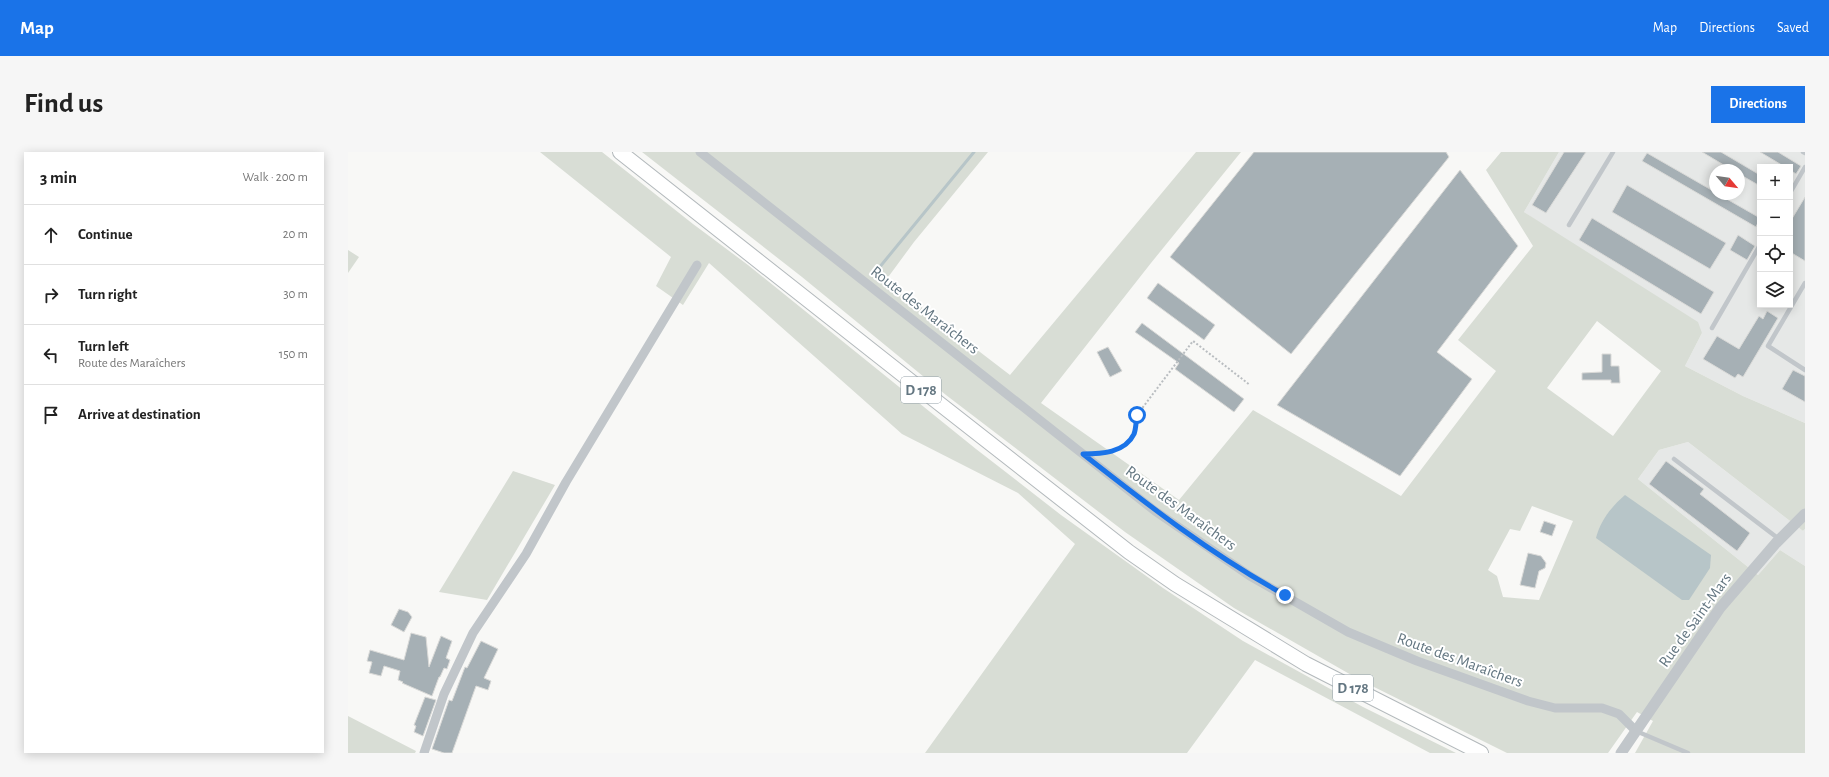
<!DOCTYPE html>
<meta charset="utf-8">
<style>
body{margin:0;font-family:"Alegreya Sans",sans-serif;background:#f6f6f6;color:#222}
.controls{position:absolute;right:12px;top:12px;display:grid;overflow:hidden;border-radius:0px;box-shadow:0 2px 10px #0003}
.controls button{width:36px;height:36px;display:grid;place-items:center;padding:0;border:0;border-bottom:1px solid #e0e0e0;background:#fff;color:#222;font:20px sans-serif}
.compass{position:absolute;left:1361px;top:12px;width:36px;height:36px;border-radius:50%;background:#fff;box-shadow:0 2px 10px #0003;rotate:119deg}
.stop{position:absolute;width:12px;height:12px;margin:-9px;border:3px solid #1a73e8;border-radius:50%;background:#fff}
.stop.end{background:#1a73e8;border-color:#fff;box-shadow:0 1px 4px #0008}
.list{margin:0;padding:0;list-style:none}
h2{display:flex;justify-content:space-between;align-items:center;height:52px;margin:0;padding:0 16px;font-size:17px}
h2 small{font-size:13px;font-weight:400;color:#767676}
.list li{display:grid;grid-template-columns:26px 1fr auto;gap:12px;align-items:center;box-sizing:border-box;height:60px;padding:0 16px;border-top:1px solid #e0e0e0}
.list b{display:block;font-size:15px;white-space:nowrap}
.list p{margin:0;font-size:13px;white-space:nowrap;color:#767676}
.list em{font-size:13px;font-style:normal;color:#767676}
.icon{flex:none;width:22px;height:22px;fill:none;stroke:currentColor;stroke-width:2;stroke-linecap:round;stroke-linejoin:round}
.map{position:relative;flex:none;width:1457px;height:601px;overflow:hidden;border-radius:0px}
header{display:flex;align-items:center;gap:24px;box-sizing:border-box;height:56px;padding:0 20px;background:#1a73e8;color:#fff}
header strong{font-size:19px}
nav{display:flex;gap:22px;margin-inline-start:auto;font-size:14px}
.intro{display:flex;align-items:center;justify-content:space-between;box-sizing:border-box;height:96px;padding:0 24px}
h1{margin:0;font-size:28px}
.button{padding:10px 18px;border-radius:0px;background:#1a73e8;color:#fff;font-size:14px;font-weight:700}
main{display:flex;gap:24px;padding:0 24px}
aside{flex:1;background:#fff;border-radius:0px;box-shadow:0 2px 10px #0003}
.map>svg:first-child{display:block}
</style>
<header>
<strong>Map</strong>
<nav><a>Map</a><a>Directions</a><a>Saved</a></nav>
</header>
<div class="intro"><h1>Find us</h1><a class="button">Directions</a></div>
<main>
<aside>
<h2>3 min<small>Walk · 200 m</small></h2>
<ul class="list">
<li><svg class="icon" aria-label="ahead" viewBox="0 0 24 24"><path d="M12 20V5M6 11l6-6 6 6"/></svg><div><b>Continue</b></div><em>20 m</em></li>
<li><svg class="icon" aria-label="right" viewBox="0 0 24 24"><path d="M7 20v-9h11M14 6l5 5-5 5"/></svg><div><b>Turn right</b></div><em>30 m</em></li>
<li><svg class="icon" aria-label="left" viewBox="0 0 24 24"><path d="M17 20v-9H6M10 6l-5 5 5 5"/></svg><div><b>Turn left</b><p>Route des Maraîchers</p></div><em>150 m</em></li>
<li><svg class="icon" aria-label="arrive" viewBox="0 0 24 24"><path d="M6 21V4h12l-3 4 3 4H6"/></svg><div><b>Arrive at destination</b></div></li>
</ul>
</aside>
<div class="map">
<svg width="1457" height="601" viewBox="0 0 1457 601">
<rect width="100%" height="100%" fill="#f8f8f6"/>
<path fill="#e6e8e7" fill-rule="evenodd" d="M1211 0H1457V271L1395 244 1337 214 1354 181 1176 60ZM1412 15H1442V153H1412ZM1367 18H1391V42H1367Z
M1340 290 1455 379 1457 377V414L1432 398 1410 423 1290 327 1311 298Z"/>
<path fill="#d8ddd5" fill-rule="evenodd" d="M192 0H254L345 72 400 113 628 297 713 363 815 436 895 489 1015 555 1108 601H1082L907 508 839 601H577L727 392 670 341 554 282 361 111 335 153 308 134 323 105Z
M294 0H640L566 90 538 128 662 223 848 0H893L803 111 693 251 831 348 905 258 1053 344 1148 219 1110 188 1185 94 1138 18 1153 0H1211L1176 60 1350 170 1354 181 1337 214 1395 244 1457 271V377L1455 379 1340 290 1311 298 1290 327 1410 423 1432 398 1457 414V601H1287L1305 569 1289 560 1260 601H1159L1012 528 886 456 777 380 598 243 454 125ZM1249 169 1313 219 1265 284 1199 236ZM1184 354 1225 369 1191 448 1155 445 1149 424 1140 418 1162 377 1172 379Z
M0 98 11 105 0 121Z
M165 319 207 333 139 448 91 440Z
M0 564 68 599 67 601H0Z"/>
<path fill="#b7c5c8" d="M1277 343 1363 403 1362 416 1341 448H1334L1248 386C1252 369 1264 354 1277 343Z"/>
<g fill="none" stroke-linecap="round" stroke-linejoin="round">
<path stroke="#b7c5c8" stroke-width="3" d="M526 122 626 0"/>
</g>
<path fill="#a6b0b5" stroke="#dadad8" d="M906 0H1098L1101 5 943 202 822 105Z
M1216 0H1238L1198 61 1184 53Z
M1354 0H1373L1412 23V34L1391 22V18H1384Z
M1412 0H1430L1453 14 1448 22 1442 18V15H1437Z
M1299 1 1367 40V42H1370L1412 66 1408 75 1294 9Z
M1112 18 1170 94 1089 200 1124 227 1052 324 929 253Z
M1279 33 1378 91 1362 117 1264 60Z
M1457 45V109L1442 100V70Z
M1244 66 1366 140 1353 162 1231 88Z
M1390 83 1407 94 1399 108 1382 98Z
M810 131 867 173 856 188 799 146Z
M1419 159 1430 166 1395 225 1390 222 1387 226 1355 207 1369 184 1391 197 1411 164 1415 167Z
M794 171 896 247 886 260 827 217 831 211 787 180Z
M760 195 774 219 762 225 749 200Z
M1254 202H1263V214H1271L1272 231H1263V228H1234V221L1254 220Z
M1445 218 1457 224V250L1434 237Z
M1318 309 1356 337 1352 342 1402 381 1389 399 1301 332Z
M1196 369 1208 373 1204 384 1192 380Z
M1180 401 1193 404 1198 411 1197 416 1191 419 1187 436 1172 433Z
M51 457 60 460 64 465 56 480 43 473Z
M63 481 78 485 81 515 93 484 104 489 98 506 102 508 99 517 96 516 92 525H91L84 544 54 531 55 530 50 528 52 519 36 514 33 524 21 521 24 510 19 509 22 498 56 508Z
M133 489 150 497 136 526 143 529 140 538 128 534 104 601H96L84 597 101 548 104 549 117 515 119 516Z
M77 545 88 548 75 584 66 580 68 574 66 573Z"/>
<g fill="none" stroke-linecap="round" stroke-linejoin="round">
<defs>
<path id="primary" d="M272 0 560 227 781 400 827 432 958 512 1133 601"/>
</defs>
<use href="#primary" stroke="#b3b9bc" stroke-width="16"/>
<path stroke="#b9bdc0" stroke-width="2" stroke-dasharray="2 2" stroke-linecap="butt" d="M750 302 777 295 786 282 789 263 845 189 902 233"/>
<path stroke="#c1c6ca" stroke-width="4.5" d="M1455 0 1457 1
M1442 41 1457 15
M1221 73 1265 0
M1457 131 1420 194 1457 218
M1364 176 1412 93
M1326 307 1431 387
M1288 579 1340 601"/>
<path stroke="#c1c6ca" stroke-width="9" d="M352 0 807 359 902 424 1000 480 1069 509 1180 549 1207 556H1254L1271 562 1288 579
M76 601 96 542 125 481 178 402 218 330 349 113"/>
<path stroke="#c1c6ca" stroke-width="11" d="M1273 601 1372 456 1428 391 1457 362"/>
<use href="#primary" stroke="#fff" stroke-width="14"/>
</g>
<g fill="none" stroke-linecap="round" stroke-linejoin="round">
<path stroke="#1a73e8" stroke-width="5" d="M789 263C788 269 788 277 786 282 777 301 753 302 735 302 800 353 864 403 937 443"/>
</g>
<g text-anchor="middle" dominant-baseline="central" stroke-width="4" stroke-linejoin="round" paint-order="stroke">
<g fill="#fff" stroke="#929fa7" stroke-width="1">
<rect x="553" y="225" width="40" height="26" rx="3"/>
<rect x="985" y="523" width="40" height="26" rx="3"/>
</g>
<g font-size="15" font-weight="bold" fill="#637681">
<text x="573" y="238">D 178</text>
<text x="1005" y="536">D 178</text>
</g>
<g font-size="16" fill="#637681" stroke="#fff">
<text transform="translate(577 158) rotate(38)">Route des Maraîchers</text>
<text transform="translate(833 356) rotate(36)">Route des Maraîchers</text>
<text transform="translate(1347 468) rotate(-54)">Rue de Saint-Mars</text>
<text transform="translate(1112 508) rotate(20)">Route des Maraîchers</text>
</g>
</g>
</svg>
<div class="controls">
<button>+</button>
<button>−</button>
<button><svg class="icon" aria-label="locate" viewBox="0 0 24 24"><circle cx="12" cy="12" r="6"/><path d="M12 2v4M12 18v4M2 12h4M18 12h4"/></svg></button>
<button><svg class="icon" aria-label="layers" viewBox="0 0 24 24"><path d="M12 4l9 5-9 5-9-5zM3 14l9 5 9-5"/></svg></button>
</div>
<svg class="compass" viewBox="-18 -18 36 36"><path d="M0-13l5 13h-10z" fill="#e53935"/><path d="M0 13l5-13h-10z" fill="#767676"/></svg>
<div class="stop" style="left:789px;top:263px"></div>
<div class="stop end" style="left:937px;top:443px"></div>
</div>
</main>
